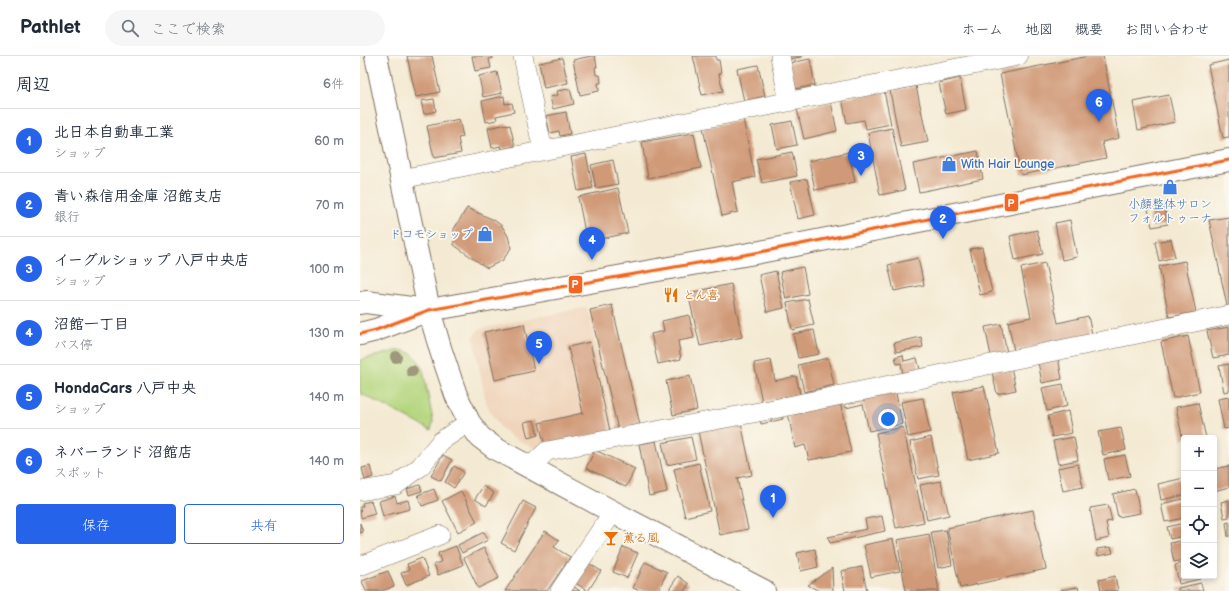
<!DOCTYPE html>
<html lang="ja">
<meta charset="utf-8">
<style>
body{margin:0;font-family:"Balsamiq Sans","Klee One",sans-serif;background:#f6f6f7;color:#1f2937}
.controls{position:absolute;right:12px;bottom:12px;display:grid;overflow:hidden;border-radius:4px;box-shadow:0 2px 6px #0003}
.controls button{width:36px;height:36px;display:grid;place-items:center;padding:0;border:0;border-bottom:1px solid #e0e1e3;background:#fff;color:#1f2937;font:20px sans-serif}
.you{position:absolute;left:528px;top:363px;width:14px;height:14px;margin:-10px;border:3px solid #fff;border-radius:50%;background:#1a73e8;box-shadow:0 0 0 6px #1a73e833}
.badge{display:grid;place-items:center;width:26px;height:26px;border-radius:50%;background:#2563eb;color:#fff;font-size:13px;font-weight:700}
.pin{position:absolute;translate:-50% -33px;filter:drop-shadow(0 1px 2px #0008)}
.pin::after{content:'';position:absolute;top:21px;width:14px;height:12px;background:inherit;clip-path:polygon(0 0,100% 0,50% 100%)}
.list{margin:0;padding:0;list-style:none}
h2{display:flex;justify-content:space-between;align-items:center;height:52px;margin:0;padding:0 16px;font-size:17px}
h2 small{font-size:13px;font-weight:400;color:#747a83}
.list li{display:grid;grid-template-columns:26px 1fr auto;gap:12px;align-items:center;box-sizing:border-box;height:64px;padding:0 16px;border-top:1px solid #e0e1e3}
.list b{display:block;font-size:15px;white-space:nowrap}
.list p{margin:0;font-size:13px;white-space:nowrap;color:#747a83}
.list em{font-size:13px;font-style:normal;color:#747a83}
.actions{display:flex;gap:8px;padding:12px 16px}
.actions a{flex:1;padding:9px 0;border:1px solid #2563eb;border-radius:4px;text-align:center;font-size:14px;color:#2563eb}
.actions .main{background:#2563eb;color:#fff}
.icon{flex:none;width:22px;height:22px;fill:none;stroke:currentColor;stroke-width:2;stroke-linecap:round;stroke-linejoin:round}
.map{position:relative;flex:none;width:869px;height:535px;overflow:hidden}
header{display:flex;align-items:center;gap:24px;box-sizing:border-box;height:56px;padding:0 20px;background:#fff;border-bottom:1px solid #e0e1e3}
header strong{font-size:19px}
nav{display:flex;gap:22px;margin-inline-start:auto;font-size:14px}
.search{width:280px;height:36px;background:#f6f6f7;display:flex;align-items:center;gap:10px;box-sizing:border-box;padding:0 14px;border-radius:22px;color:#747a83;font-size:15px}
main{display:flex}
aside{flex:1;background:#fff}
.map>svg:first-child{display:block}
</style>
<header>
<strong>Pathlet</strong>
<div class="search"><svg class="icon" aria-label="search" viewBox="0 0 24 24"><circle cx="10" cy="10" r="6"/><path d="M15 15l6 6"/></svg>ここで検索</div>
<nav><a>ホーム</a><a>地図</a><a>概要</a><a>お問い合わせ</a></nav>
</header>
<main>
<aside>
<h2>周辺<small>6件</small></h2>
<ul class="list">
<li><span class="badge">1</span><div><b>北日本自動車工業</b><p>ショップ</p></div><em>60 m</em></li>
<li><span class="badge">2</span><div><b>青い森信用金庫 沼館支店</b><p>銀行</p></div><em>70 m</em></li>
<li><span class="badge">3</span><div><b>イーグルショップ 八戸中央店</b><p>ショップ</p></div><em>100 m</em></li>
<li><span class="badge">4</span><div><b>沼館一丁目</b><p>バス停</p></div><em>130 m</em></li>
<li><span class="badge">5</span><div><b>HondaCars 八戸中央</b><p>ショップ</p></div><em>140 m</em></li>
<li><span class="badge">6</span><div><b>ネバーランド 沼館店</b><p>スポット</p></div><em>140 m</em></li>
</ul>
<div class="actions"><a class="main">保存</a><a>共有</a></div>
</aside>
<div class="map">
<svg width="869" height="535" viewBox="0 0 869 535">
<rect width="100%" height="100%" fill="#fbf7ec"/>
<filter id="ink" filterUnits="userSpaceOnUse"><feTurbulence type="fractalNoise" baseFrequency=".025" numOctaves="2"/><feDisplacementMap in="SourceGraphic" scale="8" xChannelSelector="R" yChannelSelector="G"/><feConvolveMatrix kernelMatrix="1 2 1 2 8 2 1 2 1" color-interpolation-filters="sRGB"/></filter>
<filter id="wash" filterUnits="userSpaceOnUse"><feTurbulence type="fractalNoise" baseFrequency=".012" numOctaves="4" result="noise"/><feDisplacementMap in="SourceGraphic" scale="16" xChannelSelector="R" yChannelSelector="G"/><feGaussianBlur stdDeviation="0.9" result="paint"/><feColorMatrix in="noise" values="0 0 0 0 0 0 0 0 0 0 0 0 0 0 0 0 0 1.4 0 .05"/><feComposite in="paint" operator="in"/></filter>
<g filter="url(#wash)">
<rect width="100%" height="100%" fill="#f4ead3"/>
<path fill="#f0d5bc" d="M227 251 256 377 178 394 150 380 139 370 132 358 126 346 113 281 119 273Z"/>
<path fill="#b4d67e" stroke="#78804e" d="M35 295H44L51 297 58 304 63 314 73 365 71 374 0 337V304Z"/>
<g id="blocks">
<path fill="#d09a78" d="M47 0H72L80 36 56 41Z
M112 0H132L133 2 129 3 131 12 115 15Z
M231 0H235L237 11H235L236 19H240L241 27H238L239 35 220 39 213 4Z
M333 0H356V4H359L361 17 359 18 363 35 342 39Z
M428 0H441V1L428 3Z
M729 0H743L759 82 742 86 746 102 661 119 640 18Z
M202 2 208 27 184 32 179 7Z
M450 3 455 29 435 33 429 7Z
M869 4V81L863 82 848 9Z
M398 9 405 40 384 45 377 13Z
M137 16 142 37 123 41 119 20Z
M600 22 606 54 586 58 579 27Z
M556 30 568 86 541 91 530 35Z
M210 33 214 48 193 53 190 41 198 39 197 35Z
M524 35 531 68 506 73 504 64 487 67 482 43Z
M809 39 815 66 778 74 773 46Z
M144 40 145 48 152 47 154 56 136 60 137 64 126 66 122 45Z
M74 43 76 55 64 58 61 45Z
M471 46 477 75 444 83 437 53Z
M206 56 210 78 200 80 199 75 190 77 186 60Z
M99 63 103 81 98 82 101 97 74 102 67 70Z
M383 63 395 121 372 126 378 156 362 160 343 72Z
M432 65 437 89 417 93 412 69Z
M147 68V70L150 69 155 90 142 93 141 90 132 92 128 72Z
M532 72 545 134 520 139 508 77Z
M334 77 341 112 288 122 282 86Z
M618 95 623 123 559 136 553 108Z
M432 96 437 120 402 127 396 103Z
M489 96 495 126 455 134 449 105Z
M226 98 233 132 218 135 211 101Z
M253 104 258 128 236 132 231 109Z
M447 123 455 159 438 163 430 126Z
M258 132 268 177 227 186 218 141Z
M804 150 808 168 792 171 788 153Z
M107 152 134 164 142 170 148 180 151 192 143 204 127 212 94 189V173Z
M869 161V250H867L849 164Z
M710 164 717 201 702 204 695 167Z
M677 174 683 198 655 204 650 180Z
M811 183 815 201 799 205 795 186Z
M622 191 632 236 620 239 610 193Z
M558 202 564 229 534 235 528 209Z
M825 205 836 256 809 261 799 210Z
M685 207 698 267 728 260 732 278 654 295 648 266 671 261 661 212Z
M443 211 448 238 426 243 420 216Z
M416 215 424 252 407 256 399 219Z
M371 228 382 281 340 290 328 237Z
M448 243 454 269 432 274 427 247Z
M252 249 280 369 258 374 230 254Z
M329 259 334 282 318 285 321 303 298 308 291 278 304 275 302 265Z
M164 268 174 315 135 324 124 276Z
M641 268 647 297 631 300 625 271Z
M869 271V299L853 302 847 275Z
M454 274 459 298 438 302 433 278Z
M828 280 840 336 813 342 801 286Z
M561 281 563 291 536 296 534 287Z
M230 286 250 375 185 390 179 367 223 357 208 291Z
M543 299 544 305 557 302 560 314 543 318 541 307 537 308 535 301Z
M698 301 702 323 682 327 678 306Z
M468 302 474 329 444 336 438 309Z
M411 304 415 325 436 320 440 338 402 346 394 307Z
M869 308V335L864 336 859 310Z
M651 311 656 334 637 338 632 316Z
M330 320 337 354 313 359 306 325Z
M703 328 707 350 687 355 682 332Z
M624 330 639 397 608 404 593 336Z
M535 332 542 368 509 375 503 348 486 352 484 343Z
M869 341V372L864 373 858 343Z
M563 342 570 376 548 381 541 346Z
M480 346 491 396 449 404 445 389 435 392 428 357Z
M838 347 846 382H824L823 385 816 351Z
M708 355 712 377 692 381 688 360Z
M421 358 423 363 401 368 400 363Z
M174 364 178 379 168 382 164 366Z
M381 366 392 419 377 422 388 473 360 479 338 375Z
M543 371 564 466 536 472 516 377Z
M761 372 766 394 743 399 738 376Z
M331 381 336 403 307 409 302 387Z
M571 381 579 419 558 423 550 386Z
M714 381 718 404 698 408 693 385Z
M296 385 307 436 289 440 279 388Z
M235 394 275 413 266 431 226 412Z
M83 399 92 404 81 425 71 420Z
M765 399 770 420 748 424 744 403Z
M339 407 350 455 325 461 314 413Z
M718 408 723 431 703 435 698 412Z
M10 410 13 421 5 424 2 412Z
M94 410 104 416 94 432 85 426Z
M869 410V431L854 435V413Z
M824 422V439L801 444 798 428Z
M581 425 589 459 567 464 560 429Z
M60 429 62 435 49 439 47 433Z
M123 430 134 437 126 450 115 443Z
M74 433 78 444 62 450 58 439Z
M775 433 780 457 758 461 753 438Z
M101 435 117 466 98 476 82 445Z
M35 440 37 447 48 444 50 453 23 460 19 445Z
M824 443V462L805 466 801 448Z
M869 444V461L864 462 861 446Z
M11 445 15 458 1 462 0 451 3 450 2 447Z
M163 445 176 452 154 494 141 487Z
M748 449 752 465 746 466 749 482 736 485 730 452Z
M673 454 686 513 600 532 587 472Z
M522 460 525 475 470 487 468 481 507 473 505 463Z
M869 466V480L868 481 866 467Z
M0 467 3 476 0 477Z
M824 467V480L810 483 807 471Z
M586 474 592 509 578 512 571 476Z
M185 475 199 484 194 491 210 501 187 535H145Z
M124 476 128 484 102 497 98 489Z
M569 478 579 535H546L537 484Z
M533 483 540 515 511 521 504 489Z
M824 484V504L814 506 810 487Z
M96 490 103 509 78 519 74 508 81 506 78 497Z
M263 491 278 497 267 522 253 516Z
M751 491 753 497 738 500 737 493Z
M124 492 139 522 118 532 104 502Z
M455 493 458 511 441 515 437 497Z
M62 502 69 520 46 529 41 517 49 514 47 508Z
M227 506 241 515 228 535 214 526Z
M285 506 307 516 298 535H280L273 532Z
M824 507V520H839L840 523 819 528 815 509Z
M502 511 507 535H485L481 515Z
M472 512 473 535H459L448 529Z
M28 515 34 530 22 535H6L2 525Z
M318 520 329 528 324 535H308Z
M755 520 758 535H741L739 524Z
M841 527 843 535H818V532Z
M211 529 220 535H208Z
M718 531 719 535H701V534Z"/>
</g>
</g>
<g filter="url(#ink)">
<use href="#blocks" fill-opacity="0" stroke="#7c6d5d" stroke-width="1"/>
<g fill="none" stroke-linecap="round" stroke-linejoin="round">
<defs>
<path id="street" d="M163 0 183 95
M420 0 429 46
M41 123 658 0
M170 411 187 395 404 355 869 259
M0 435 36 429 60 411 81 385 109 366
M0 510 80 479
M200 535 253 456"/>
<path id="secondary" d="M16 0 69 254 81 295 96 339 109 366 120 381 136 393 253 456 404 535
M0 247 6 246 66 254
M0 278 16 274 69 254 395 197 869 104"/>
</defs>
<use href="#street" stroke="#7c6d5d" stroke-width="20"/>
<use href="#secondary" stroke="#7c6d5d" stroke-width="24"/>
<use href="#street" stroke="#fff" stroke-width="19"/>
<use href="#secondary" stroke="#fff" stroke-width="22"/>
<defs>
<path id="bus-1" d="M0 278 16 274 69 254 395 197 869 104"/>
</defs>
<use href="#bus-1" stroke="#fbf7ec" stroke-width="6"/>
<use href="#bus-1" stroke="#f26522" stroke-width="3"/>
</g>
<g fill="#9f987d">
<circle cx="36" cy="301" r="6"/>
<circle cx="52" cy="315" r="6"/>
</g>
</g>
<defs>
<symbol id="shop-bare" viewBox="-9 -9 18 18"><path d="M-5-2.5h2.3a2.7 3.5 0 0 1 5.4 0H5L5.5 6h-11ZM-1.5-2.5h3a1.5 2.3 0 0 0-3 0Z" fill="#3f7fe0" stroke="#fbf7ec" stroke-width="2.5" paint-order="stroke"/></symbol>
<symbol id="restaurant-bare" viewBox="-9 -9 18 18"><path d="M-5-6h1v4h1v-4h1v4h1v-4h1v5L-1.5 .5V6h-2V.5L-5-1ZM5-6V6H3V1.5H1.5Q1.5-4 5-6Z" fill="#e8710a" stroke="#fbf7ec" stroke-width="2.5" paint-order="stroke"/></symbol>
<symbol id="bar-bare" viewBox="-9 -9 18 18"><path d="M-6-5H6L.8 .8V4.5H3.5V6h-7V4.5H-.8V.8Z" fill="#e8710a" stroke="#fbf7ec" stroke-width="2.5" paint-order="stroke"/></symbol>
</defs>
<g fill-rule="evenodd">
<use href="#shop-bare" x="578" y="97" width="22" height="22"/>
<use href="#shop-bare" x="799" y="120" width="22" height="22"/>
<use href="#shop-bare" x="114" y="167" width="22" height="22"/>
<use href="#restaurant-bare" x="300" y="228" width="22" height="22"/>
<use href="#bar-bare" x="240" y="471" width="22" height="22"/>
</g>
<g text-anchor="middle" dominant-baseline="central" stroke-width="3.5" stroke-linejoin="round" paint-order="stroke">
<g font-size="12" fill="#366cbe" stroke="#fbf7ec" text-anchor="start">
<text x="601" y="108">With Hair Lounge</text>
<text x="810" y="148" text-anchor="middle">小顔整体サロン<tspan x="810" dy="14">フォルトゥーナ</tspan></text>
<text x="113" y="178" text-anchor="end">ドコモショップ</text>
</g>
<g font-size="12" fill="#c56008" stroke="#fbf7ec" text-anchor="start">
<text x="323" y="239">とん喜</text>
<text x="263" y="482">薫る風</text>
</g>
</g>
<g stroke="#fbf7ec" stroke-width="1.5">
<rect x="644" y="137" width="15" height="19" rx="4" fill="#f26522"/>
<rect x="208" y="219" width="15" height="19" rx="4" fill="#f26522"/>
</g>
<g font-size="11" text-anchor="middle" font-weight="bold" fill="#fff">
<text x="651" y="151">P</text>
<text x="215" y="232">P</text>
</g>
</svg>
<div class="controls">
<button>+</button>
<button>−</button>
<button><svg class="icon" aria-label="locate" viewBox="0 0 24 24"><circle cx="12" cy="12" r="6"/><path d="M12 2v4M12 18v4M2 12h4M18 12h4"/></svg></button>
<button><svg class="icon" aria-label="layers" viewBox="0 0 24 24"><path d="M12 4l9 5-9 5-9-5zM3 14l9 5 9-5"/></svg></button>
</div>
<div class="you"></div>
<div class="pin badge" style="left:413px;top:462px">1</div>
<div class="pin badge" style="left:583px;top:183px">2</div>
<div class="pin badge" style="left:501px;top:120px">3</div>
<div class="pin badge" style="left:232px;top:204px">4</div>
<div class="pin badge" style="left:179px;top:308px">5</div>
<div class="pin badge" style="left:739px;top:66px">6</div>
</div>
</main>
